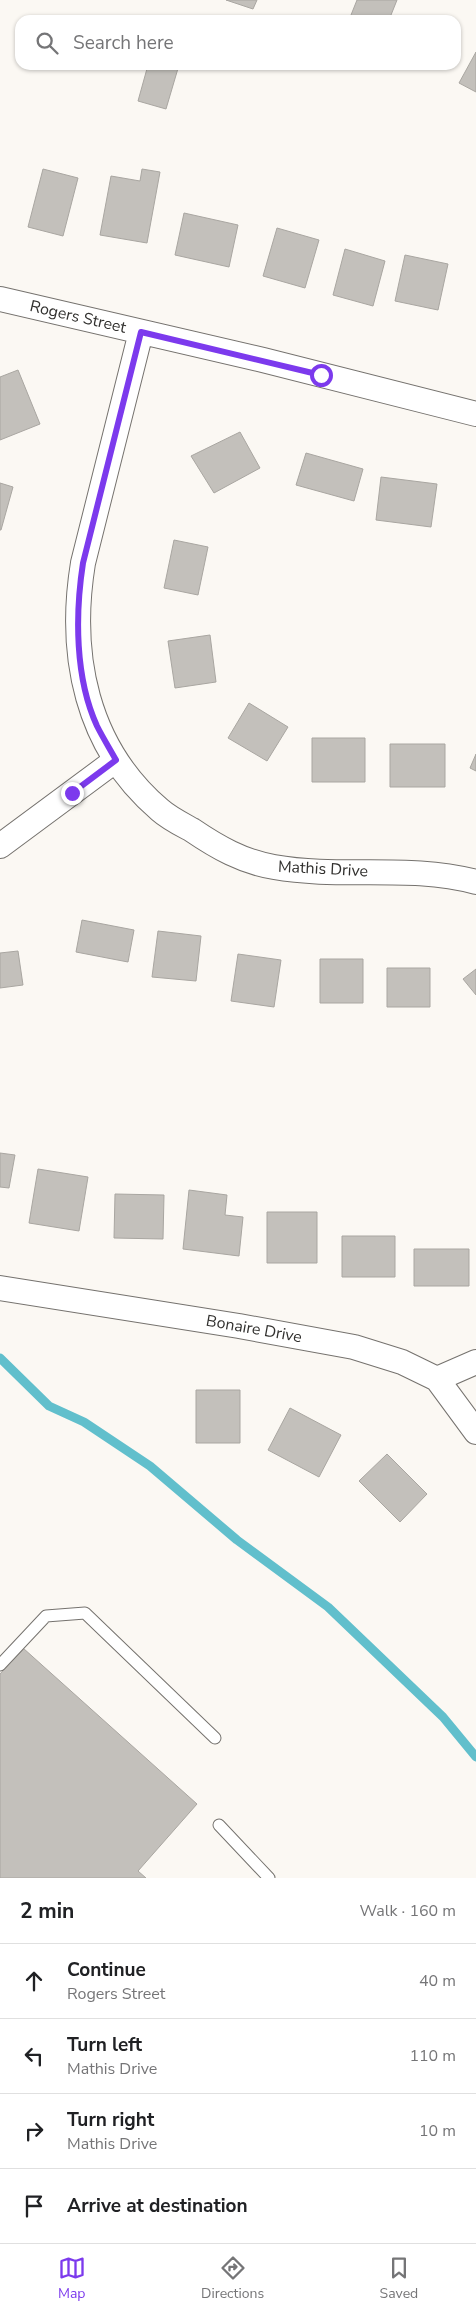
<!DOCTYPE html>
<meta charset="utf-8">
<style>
body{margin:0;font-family:"Nunito Sans",sans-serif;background:#f6f6f6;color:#202124}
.stop{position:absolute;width:15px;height:15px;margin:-11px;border:4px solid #7c3aed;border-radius:50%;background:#fff}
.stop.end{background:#7c3aed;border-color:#fff;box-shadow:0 1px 5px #0008}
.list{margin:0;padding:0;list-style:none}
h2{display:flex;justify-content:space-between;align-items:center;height:65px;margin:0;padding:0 20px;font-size:21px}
h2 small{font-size:16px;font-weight:400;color:#757577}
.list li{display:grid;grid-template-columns:32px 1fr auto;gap:15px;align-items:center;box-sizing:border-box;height:75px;padding:0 20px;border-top:1px solid #e0e0e0}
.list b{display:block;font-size:19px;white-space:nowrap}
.list p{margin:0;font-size:16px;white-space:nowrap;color:#757577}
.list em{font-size:16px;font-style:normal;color:#757577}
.icon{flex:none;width:28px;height:28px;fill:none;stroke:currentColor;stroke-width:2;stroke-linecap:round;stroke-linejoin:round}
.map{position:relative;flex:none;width:476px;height:1878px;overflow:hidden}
.search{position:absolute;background:#fff;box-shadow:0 1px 4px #0004;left:15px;right:15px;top:15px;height:55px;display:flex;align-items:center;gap:12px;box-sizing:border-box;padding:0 18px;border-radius:15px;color:#757577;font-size:19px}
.sheet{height:365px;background:#fff}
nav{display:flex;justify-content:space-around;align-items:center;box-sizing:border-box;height:70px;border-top:1px solid #e0e0e0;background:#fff;font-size:14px;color:#757577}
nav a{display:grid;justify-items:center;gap:2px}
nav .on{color:#7c3aed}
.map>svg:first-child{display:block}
</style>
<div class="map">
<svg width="476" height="1878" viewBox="0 0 476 1878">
<rect width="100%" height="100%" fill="#fbf8f3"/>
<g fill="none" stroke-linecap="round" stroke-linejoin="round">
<path stroke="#61bfcc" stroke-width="9" d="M0 1358 49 1406 84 1422 150 1466 237 1540 328 1607 443 1717 476 1757"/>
</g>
<path fill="#c3c0bb" stroke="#a9a6a1" d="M226 0H257L253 9Z
M357 0H397L389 20H349Z
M476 52V92L459 83Z
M148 65H179L166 109 138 101Z
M43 169 78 178 63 236 28 227Z
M142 169 160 172 147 243 100 235 111 176 140 181Z
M184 213 238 225 229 267 175 255Z
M277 228 319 240 305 288 263 276Z
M345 249 385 261 373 306 333 295Z
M405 255 448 264 438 310 395 301Z
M18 370 40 424 0 440V377Z
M240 432 260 468 214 493 191 456Z
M306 453 363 469 354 501 296 485Z
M381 477 437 484 431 527 376 520Z
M0 483 13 487 1 530H0Z
M174 540 208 547 198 595 164 588Z
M210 635 216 682 175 688 168 641Z
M249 703 288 727 267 761 228 738Z
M312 738H365V782H312Z
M390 744H445V787H390Z
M476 754V771L470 768Z
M82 920 134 930 128 962 76 952Z
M158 931 201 936 196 981 152 977Z
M18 951 23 985 0 988V953Z
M238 954 281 960 274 1007 231 1001Z
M320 959H363V1003H320Z
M387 968H430V1007H387Z
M476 969V995L463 979Z
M0 1153 15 1155 9 1188 0 1187Z
M38 1169 88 1177 79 1231 29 1223Z
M189 1190 227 1195 225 1215 243 1217 239 1256 183 1249Z
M115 1194 164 1195 163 1239 114 1238Z
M267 1212H317V1263H267Z
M342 1236H395V1277H342Z
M414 1249H469V1286H414Z
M196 1390H240V1443H196Z
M290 1408 341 1435 319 1477 268 1450Z
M387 1454 427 1494 400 1522 359 1481Z
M23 1648 197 1804 138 1871 146 1878H0V1674Z"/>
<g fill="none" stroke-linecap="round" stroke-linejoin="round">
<defs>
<path id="service" d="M0 1665 46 1616 85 1613 215 1738
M219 1825 269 1878"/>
<path id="minor" d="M0 299 263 360 476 414
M141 332 83 563C68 655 86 747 160 810 169 818 181 824 192 830 217 847 243 862 274 867 341 879 409 864 476 882
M0 846 116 760
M0 1288 239 1326 354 1347 402 1362 437 1379 476 1432
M437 1379 476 1362"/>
</defs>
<use href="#service" stroke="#75726e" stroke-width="13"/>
<use href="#minor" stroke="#75726e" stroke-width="26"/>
<use href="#service" stroke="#fff" stroke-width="11"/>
<use href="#minor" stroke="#fff" stroke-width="24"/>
</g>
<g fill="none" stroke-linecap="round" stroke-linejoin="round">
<path stroke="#7c3aed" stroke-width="6" d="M72 793 116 760C110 749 103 738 97 726 75 678 75 615 83 563L141 332 321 375"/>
</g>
<g text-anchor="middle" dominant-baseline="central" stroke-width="4" stroke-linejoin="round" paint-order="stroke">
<g font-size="16" fill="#31302e" stroke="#fff">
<text transform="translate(78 317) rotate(13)">Rogers Street</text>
<text transform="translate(323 869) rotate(3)">Mathis Drive</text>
<text transform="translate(254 1329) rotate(10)">Bonaire Drive</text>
</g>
</g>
</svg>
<div class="stop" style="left:321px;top:375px"></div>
<div class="stop end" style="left:72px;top:793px"></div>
<div class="search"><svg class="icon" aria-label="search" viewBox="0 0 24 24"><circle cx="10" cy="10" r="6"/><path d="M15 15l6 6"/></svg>Search here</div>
</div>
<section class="sheet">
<h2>2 min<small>Walk · 160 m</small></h2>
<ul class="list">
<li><svg class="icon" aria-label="ahead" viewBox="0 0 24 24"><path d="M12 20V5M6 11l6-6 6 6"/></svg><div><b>Continue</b><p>Rogers Street</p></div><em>40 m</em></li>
<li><svg class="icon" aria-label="left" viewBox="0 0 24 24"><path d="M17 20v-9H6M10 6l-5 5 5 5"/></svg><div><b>Turn left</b><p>Mathis Drive</p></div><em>110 m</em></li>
<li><svg class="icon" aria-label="right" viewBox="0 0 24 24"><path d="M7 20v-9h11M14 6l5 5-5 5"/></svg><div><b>Turn right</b><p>Mathis Drive</p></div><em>10 m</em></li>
<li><svg class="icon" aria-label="arrive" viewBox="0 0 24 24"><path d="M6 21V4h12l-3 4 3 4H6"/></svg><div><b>Arrive at destination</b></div></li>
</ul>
</section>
<nav>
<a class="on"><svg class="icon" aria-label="map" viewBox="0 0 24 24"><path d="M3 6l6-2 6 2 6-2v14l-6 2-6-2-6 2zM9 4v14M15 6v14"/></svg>Map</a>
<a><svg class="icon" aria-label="directions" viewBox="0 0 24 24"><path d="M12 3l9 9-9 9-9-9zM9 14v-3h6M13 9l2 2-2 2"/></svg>Directions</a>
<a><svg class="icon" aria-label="saved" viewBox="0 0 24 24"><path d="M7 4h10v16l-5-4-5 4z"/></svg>Saved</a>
</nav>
